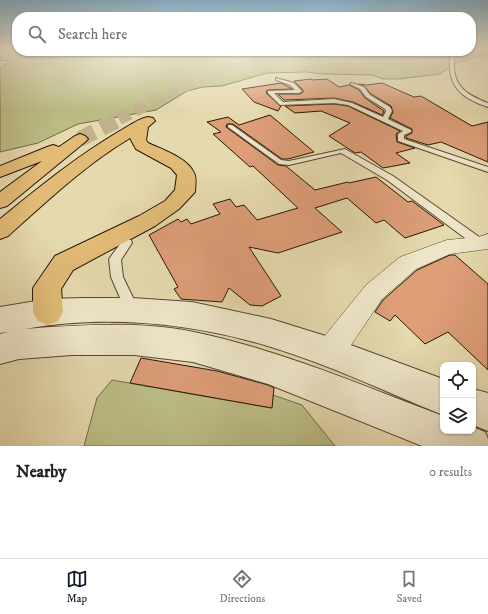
<!DOCTYPE html>
<style>
body{margin:0;font-family:"IM FELL DW Pica",serif;background:#f2f2f2;color:#202124}
.controls{position:absolute;right:12px;bottom:12px;display:grid;overflow:hidden;border-radius:8px;box-shadow:0 1px 3px #0004}
.controls button{width:36px;height:36px;display:grid;place-items:center;padding:0;border:0;border-bottom:1px solid #e0e0e0;background:#fff;color:#202124;font:20px sans-serif}
.list{margin:0;padding:0;list-style:none}
h2{display:flex;justify-content:space-between;align-items:center;height:52px;margin:0;padding:0 16px;font-size:17px}
h2 small{font-size:13px;font-weight:400;color:#757577}
.icon{flex:none;width:22px;height:22px;fill:none;stroke:currentColor;stroke-width:2;stroke-linecap:round;stroke-linejoin:round}
.map{position:relative;flex:none;width:488px;height:446px;overflow:hidden}
.search{position:absolute;background:#fff;box-shadow:0 1px 3px #0004;left:12px;right:12px;top:12px;height:44px;display:flex;align-items:center;gap:10px;box-sizing:border-box;padding:0 14px;border-radius:16px;color:#757577;font-size:15px}
.sheet{height:112px;background:#fff}
nav{display:flex;justify-content:space-around;align-items:center;box-sizing:border-box;height:56px;border-top:1px solid #e0e0e0;background:#fff;font-size:11px;color:#757577}
nav a{display:grid;justify-items:center;gap:2px}
nav .on{color:#111827}
.map>svg:first-child{display:block}
</style>
<div class="map">
<svg width="488" height="446" viewBox="0 0 488 446">
<rect width="100%" height="100%" fill="#e5d9ae"/>
<filter id="stains"><feTurbulence type="fractalNoise" baseFrequency=".005" numOctaves="4"/><feColorMatrix values="0 0 0 0 .2 0 0 0 0 .09 0 0 0 0 .02 0 0 0 .5 -.17"/></filter>
<radialGradient id="worn" r=".72"><stop offset=".6" stop-color="#630" stop-opacity="0"/><stop offset="1" stop-color="#630" stop-opacity=".3"/></radialGradient>
<path fill="#bcbd85" stroke="#726a46" d="M0 48H17V51H471V48H488V53L456 63 440 74 399 79H383L372 75 322 74 306 72 267 73 222 86 203 87 187 91 156 110 78 124 38 143 0 152V68L13 60 0 61Z
M112 380 271 408 273 395 302 405 335 446H84L97 398Z"/>
<path fill="#dd9e78" stroke="#291606" d="M311 79 313 80 327 79 339 87 349 85 359 90 365 98 384 111 382 115 353 102 334 98 284 100 278 94H300L303 92V90L294 81Z
M281 83 292 89 268 90 266 91 267 94 281 106 278 111 254 102 242 89Z
M382 83 414 97 421 96 472 126 488 122V162L441 142 428 145 406 138V136L412 133V129L390 118 393 112 391 106 371 94 364 86 359 84 367 85Z
M334 104 348 106 400 131 396 134 397 142 415 148 396 153 410 163 383 168 361 152 355 153 329 136 350 123 321 111 295 113 285 106Z
M270 115 314 152 288 159H282L233 124H227L226 127 278 165 286 166 315 190 348 182 349 183 376 177 408 202 412 201 444 225 405 238 384 220 376 223 347 198 315 208 342 232 278 253 249 247 281 296 262 306 250 305 229 288 222 302 181 299 174 289 178 287 149 235 178 219 181 222 187 219 191 224 220 214 213 204 230 199 236 207 244 205 257 220 298 208 253 166 250 167 213 134 221 132 207 122 228 117 239 125Z
M450 255H455L488 284V370L448 332 425 344 395 315 390 321 375 312 383 300 417 270Z
M141 358 217 371 268 385 274 388 272 408 130 383Z"/>
<g fill="none" stroke-linecap="round" stroke-linejoin="round">
<path stroke="#bfb28c" stroke-width="9" stroke-dasharray="9 4.5" stroke-linecap="butt" d="M198 79C238 59 300 60 345 58 393 56 440 55 488 53"/>
<path stroke="#bfb28c" stroke-width="12" stroke-dasharray="12 6" stroke-linecap="butt" d="M119 119 200 78"/>
<path stroke="#bfb28c" stroke-width="16" stroke-dasharray="16 8" stroke-linecap="butt" d="M80 139 121 118"/>
<defs>
<path id="service" d="M461 51H466L454 58C452 85 464 94 488 103V107C462 99 447 86 450 57Z
M276 78 294 83 302 91 299 93H274L283 102 334 99 352 103 383 117 386 111 385 109 366 97 360 89 350 84 352 83 364 87 370 95 390 107 392 111 388 119 411 130V132L404 135V139L488 167V172L398 141V134L403 131 348 105 334 103 280 105 268 93V91L295 90 290 85 276 80Z
M228 125H232L281 160 289 161 345 149 393 176 485 241 486 244 485 247H477L387 180 341 153 289 165 279 164 228 127Z
M127 239 131 240 132 243 121 260 123 277 139 310 137 314 132 316 127 314 111 277 109 259 123 240Z"/>
<path id="minor" d="M488 234V249L450 254 416 269 382 299 339 363 329 366 319 363 315 353 319 343 366 285 400 257 447 240 478 237Z"/>
<path id="tertiary" d="M83 298H132L192 302 271 319 329 337 443 379V415C386 392 330 365 271 347 193 323 106 314 25 329 80 325 140 321 194 332 280 350 361 385 443 416V431H473V427L485 432 488 439V446H422L268 384 193 362 134 355H72L19 359 0 364V334L8 332 0 333V307L48 299Z
M473 389 488 393V431L473 425Z"/>
<path id="trunk" d="M148 117 153 118 155 121 148 127 146 140 148 143C161 149 188 158 194 173 197 178 195 187 195 192L179 209 155 226 73 270 61 289 63 312 58 321 48 325 38 321 33 312V288L55 256 139 216 165 201 175 190 177 175 171 168 136 149 130 138C85 165 47 201 8 236L0 239V219C38 188 76 157 118 132 128 127 137 119 148 117Z
M80 134 85 136 88 139 85 142 7 206 0 208V192L42 161 0 177V166L47 147 53 145 59 147 75 136Z"/>
</defs>
<use href="#service" stroke="#584730" stroke-width="2"/>
<use href="#minor" stroke="#584730" stroke-width="1"/>
<use href="#tertiary" stroke="#584730" stroke-width="2"/>
<use href="#trunk" stroke="#291606" stroke-width="2"/>
<use href="#service" fill="#eee6ca" fill-rule="evenodd"/>
<use href="#minor" fill="#eee6ca" fill-rule="evenodd"/>
<use href="#tertiary" fill="#eee6ca" fill-rule="evenodd"/>
<use href="#trunk" fill="#e2bc77" fill-rule="evenodd"/>
</g>
<linearGradient id="sky" x2="0" y2="1"><stop stop-color="#87b6d2"/><stop offset="0.44" stop-color="#f3eedb"/><stop offset="1" stop-color="#f3eedb" stop-opacity="0"/></linearGradient>
<rect width="488" height="110" fill="url(#sky)"/>
<rect width="100%" height="100%" filter="url(#stains)"/>
<rect width="100%" height="100%" fill="url(#worn)"/>
</svg>
<div class="controls">
<button><svg class="icon" aria-label="locate" viewBox="0 0 24 24"><circle cx="12" cy="12" r="6"/><path d="M12 2v4M12 18v4M2 12h4M18 12h4"/></svg></button>
<button><svg class="icon" aria-label="layers" viewBox="0 0 24 24"><path d="M12 4l9 5-9 5-9-5zM3 14l9 5 9-5"/></svg></button>
</div>
<div class="search"><svg class="icon" aria-label="search" viewBox="0 0 24 24"><circle cx="10" cy="10" r="6"/><path d="M15 15l6 6"/></svg>Search here</div>
</div>
<section class="sheet">
<h2>Nearby<small>0 results</small></h2>
<ul class="list">
</ul>
</section>
<nav>
<a class="on"><svg class="icon" aria-label="map" viewBox="0 0 24 24"><path d="M3 6l6-2 6 2 6-2v14l-6 2-6-2-6 2zM9 4v14M15 6v14"/></svg>Map</a>
<a><svg class="icon" aria-label="directions" viewBox="0 0 24 24"><path d="M12 3l9 9-9 9-9-9zM9 14v-3h6M13 9l2 2-2 2"/></svg>Directions</a>
<a><svg class="icon" aria-label="saved" viewBox="0 0 24 24"><path d="M7 4h10v16l-5-4-5 4z"/></svg>Saved</a>
</nav>
